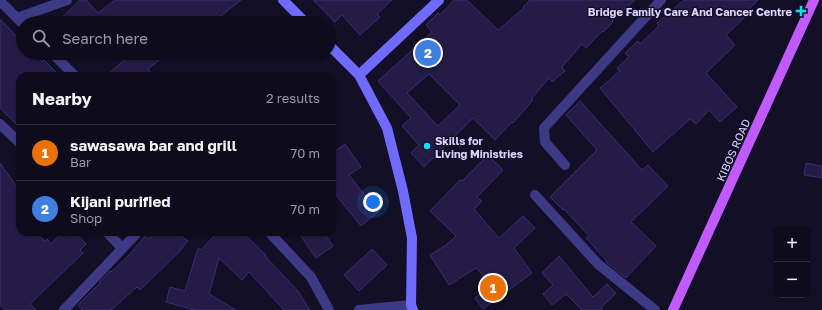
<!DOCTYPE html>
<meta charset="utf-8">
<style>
body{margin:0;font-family:"Golos Text",sans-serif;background:#1c1929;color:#f1f3f6}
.controls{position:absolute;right:12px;bottom:12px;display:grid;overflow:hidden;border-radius:8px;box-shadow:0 1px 3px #0004}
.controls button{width:36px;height:36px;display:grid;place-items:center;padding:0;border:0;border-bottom:1px solid #2e2b3b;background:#0e0b1c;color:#f1f3f6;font:20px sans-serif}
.you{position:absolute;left:373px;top:202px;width:14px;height:14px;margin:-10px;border:3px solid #fff;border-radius:50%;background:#1a73e8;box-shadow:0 0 0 6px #1a73e833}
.badge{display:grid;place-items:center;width:26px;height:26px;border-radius:50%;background:#b45309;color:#fff;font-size:13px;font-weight:700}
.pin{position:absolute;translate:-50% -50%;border:2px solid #fff;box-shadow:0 1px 4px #0006}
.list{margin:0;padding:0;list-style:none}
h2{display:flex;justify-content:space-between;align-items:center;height:52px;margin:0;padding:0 16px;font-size:17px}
h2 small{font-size:13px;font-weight:400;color:#9b9ba3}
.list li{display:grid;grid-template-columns:26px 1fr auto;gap:12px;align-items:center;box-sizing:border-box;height:56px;padding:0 16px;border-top:1px solid #2e2b3b}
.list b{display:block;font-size:15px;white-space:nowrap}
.list p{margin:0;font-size:13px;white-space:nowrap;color:#9b9ba3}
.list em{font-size:13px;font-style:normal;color:#9b9ba3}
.icon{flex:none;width:22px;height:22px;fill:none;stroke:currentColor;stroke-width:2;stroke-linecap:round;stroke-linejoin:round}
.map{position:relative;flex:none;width:822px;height:310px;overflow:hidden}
.search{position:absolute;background:#0e0b1c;box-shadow:0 1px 3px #0004;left:16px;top:16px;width:320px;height:44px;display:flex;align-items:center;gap:10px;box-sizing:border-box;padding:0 14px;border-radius:22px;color:#9b9ba3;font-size:15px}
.panel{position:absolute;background:#0e0b1c;box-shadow:0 1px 3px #0004;left:16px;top:72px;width:320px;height:164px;border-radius:12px}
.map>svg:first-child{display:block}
</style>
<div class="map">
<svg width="822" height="310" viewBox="0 0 822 310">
<rect width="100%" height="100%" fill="#130f26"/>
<path fill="#241b47" stroke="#3b2d73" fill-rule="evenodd" d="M80 0H86L98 13 115 0H241L212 23H56Z
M313 0H392L377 14 380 17 360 35 342 15 335 22Z
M454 0H467L498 30 524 8 523 7 530 0H635L612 21 613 22 603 32 602 31 586 48 582 44 562 67 565 71 552 82 549 78 531 99 533 100 513 123 512 122 495 140 473 118 424 167 411 153 419 145 402 126 411 118 378 81 432 32 426 25 438 13 440 15ZM429 74 460 105 438 126 407 93Z
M684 0H758L749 9 751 11 726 35 735 45 706 73 737 107 720 122 709 110 696 124 690 119 653 152 600 88 620 71 617 68 629 57 625 53 638 41 640 44 659 26 657 23Z
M0 19 23 43V53H33L42 62 44 60 60 76H20V128L0 108Z
M132 53H168L148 69 154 76H106Z
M580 101 642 170 648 165 668 186 631 222 656 246 626 278 606 262 607 261 586 238 589 236 564 209 563 210 550 197 597 150 566 115Z
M345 144 361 167 349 175 378 212 361 226 332 190V153Z
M488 155 503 170 477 197 482 201 474 209 499 238 523 216 535 228 514 248 532 273 483 309 475 298 492 285 476 268 449 285 430 255 446 245 456 236 430 211 460 180 462 181Z
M0 163 20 191V232H35L45 241 47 239 51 244 63 232H75L86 244 80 250 83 253 30 304 36 310H5L0 305Z
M806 163 822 166V178L804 175Z
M154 232H175L188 241 179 252 140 290 137 287 111 310H82L78 305 100 283 99 282 110 271 111 272 130 254 145 236 149 239Z
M218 232H242L266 255 265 256 298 291 310 310H284L249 272 242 280 219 258 209 294 236 310H194L166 302 170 287 185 291 198 248 201 250Z
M298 232H323L333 246 316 258Z
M372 249 387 265 359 291 344 275Z
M559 256 593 297 607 284 616 293 601 308 603 310H580L581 309 566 294 552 305 543 294 553 285 542 273Z"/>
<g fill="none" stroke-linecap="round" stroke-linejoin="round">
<path stroke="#3d3a85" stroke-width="10" d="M0 1 23 24
M17 18 67 0
M52 53 75 76
M0 124 20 143
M565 165 545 142 544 128 661 0
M535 195 598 264 655 310
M107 232 122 248
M269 232 311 277 329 310
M64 310 138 232
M359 310 411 305"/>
<path stroke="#6f6bff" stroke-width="10" d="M283 0 306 23
M329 45 359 75 387 128 403 191 412 238 411 305 413 310
M359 75 439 0"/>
<path stroke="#c25bff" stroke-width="10" d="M673 310 814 0"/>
</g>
<g fill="#00e5ff" stroke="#130f26" stroke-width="1.5">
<path d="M799 5h4v4h4v4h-4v4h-4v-4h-4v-4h4z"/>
<circle cx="427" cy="146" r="4"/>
</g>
<g text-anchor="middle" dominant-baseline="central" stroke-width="3" stroke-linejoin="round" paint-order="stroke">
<g font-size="11" font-weight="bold" fill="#d9d4ff" stroke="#130f26" text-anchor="end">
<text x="792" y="11">Bridge Family Care And Cancer Centre</text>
<text x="435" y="140" text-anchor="start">Skills for<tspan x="435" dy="13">Living Ministries</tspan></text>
</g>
<g font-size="11" fill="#d9d4ff" stroke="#130f26">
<text transform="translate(733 150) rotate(-66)">KIBOS ROAD</text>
</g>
</g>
</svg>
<div class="controls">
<button>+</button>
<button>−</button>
</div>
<div class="you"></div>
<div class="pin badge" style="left:493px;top:288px;background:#e8710a">1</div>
<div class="pin badge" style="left:428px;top:53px;background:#3f7fe0">2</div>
<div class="search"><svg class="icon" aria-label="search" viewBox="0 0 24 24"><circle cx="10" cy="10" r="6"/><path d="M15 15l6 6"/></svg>Search here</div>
<section class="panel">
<h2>Nearby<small>2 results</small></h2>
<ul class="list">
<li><span class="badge" style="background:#e8710a">1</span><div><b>sawasawa bar and grill</b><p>Bar</p></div><em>70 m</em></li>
<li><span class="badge" style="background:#3f7fe0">2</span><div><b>Kijani purified</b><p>Shop</p></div><em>70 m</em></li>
</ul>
</section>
</div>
